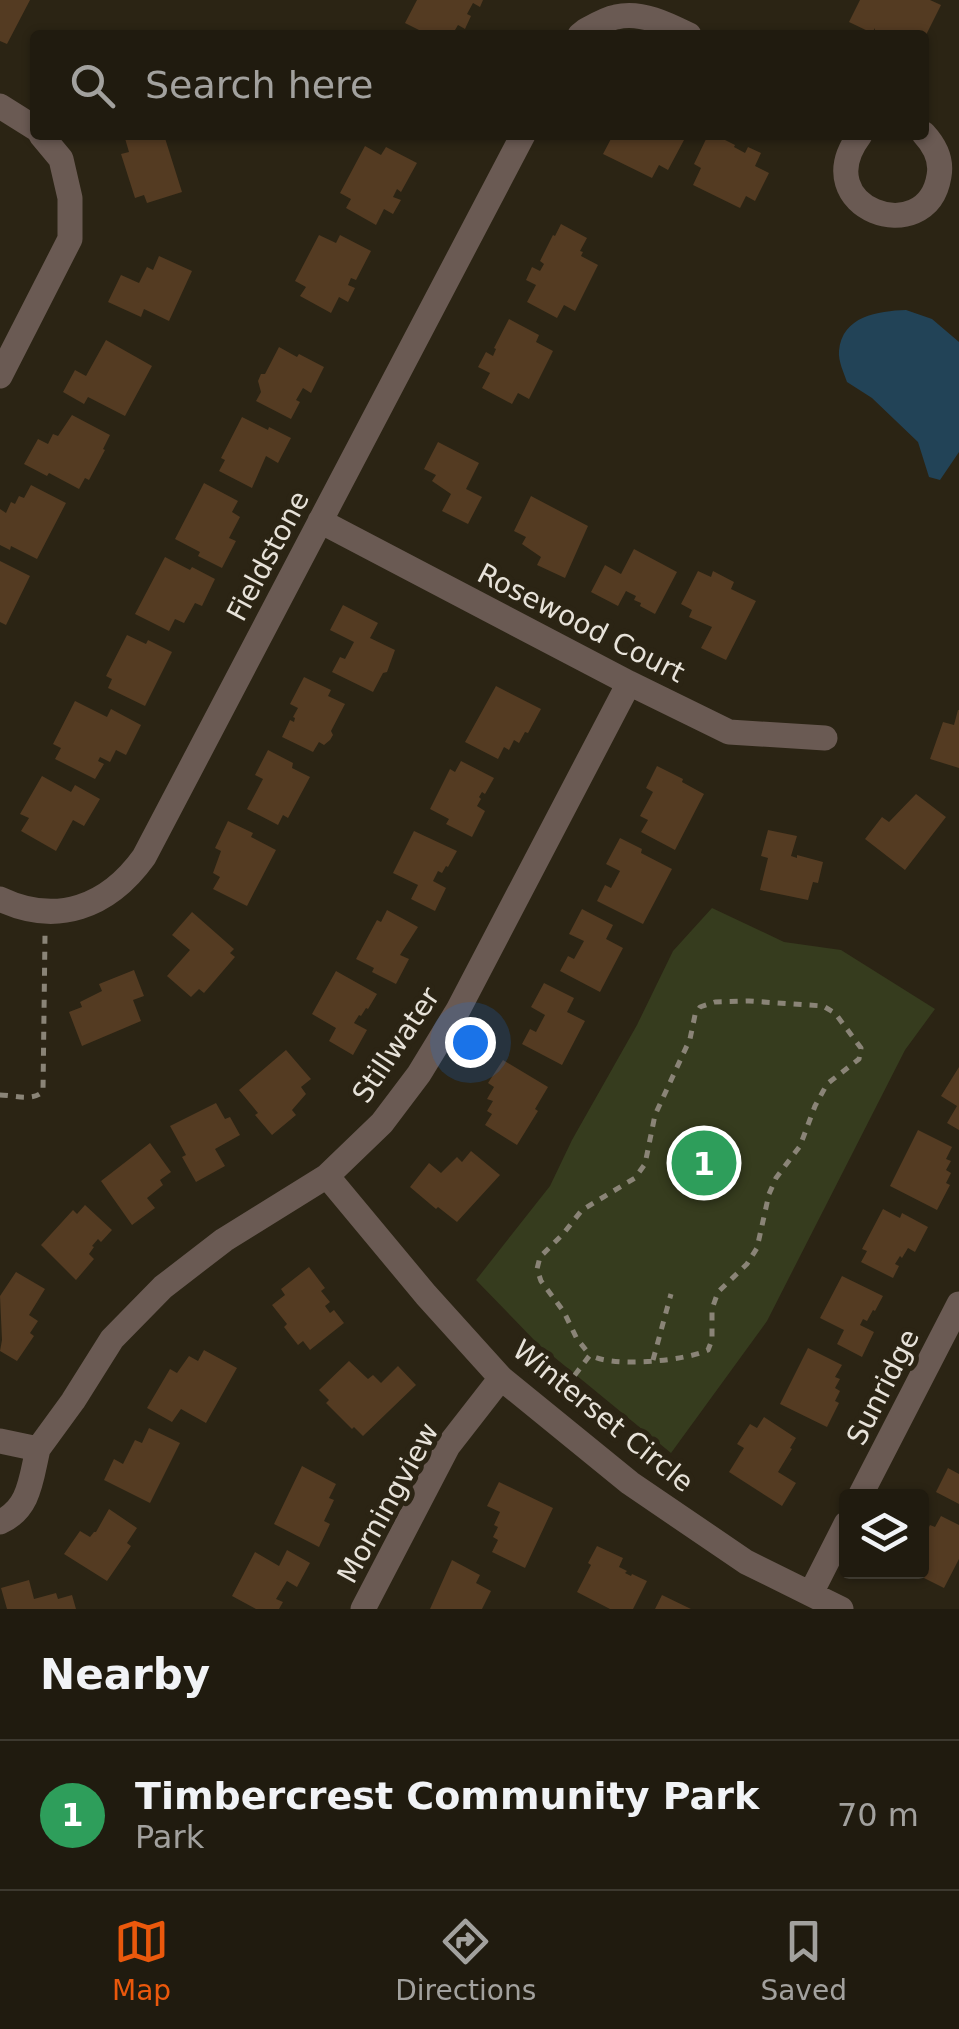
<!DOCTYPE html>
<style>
body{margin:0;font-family:"DejaVu Sans",sans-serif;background:#2d281d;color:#f1f3f6}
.controls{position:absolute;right:30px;bottom:30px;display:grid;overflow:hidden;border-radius:10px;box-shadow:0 2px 8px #0004}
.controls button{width:90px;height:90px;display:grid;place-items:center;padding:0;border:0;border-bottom:2px solid #3d392f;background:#201b0f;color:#f1f3f6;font:50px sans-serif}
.you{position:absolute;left:470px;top:1042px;width:35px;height:35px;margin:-25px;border:8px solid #fff;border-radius:50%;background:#1a73e8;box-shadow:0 0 0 15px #1a73e833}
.badge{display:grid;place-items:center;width:65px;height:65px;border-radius:50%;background:#ea580c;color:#fff;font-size:32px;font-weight:700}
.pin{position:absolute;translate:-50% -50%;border:5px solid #fff;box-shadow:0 2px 10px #0006}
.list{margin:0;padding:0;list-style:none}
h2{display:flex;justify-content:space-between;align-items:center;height:130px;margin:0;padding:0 40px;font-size:42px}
h2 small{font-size:32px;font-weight:400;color:#a2a19e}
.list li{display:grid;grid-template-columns:65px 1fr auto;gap:30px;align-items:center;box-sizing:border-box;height:150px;padding:0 40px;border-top:2px solid #3d392f}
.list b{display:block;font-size:38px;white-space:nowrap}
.list p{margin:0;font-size:32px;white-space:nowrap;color:#a2a19e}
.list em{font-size:32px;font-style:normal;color:#a2a19e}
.icon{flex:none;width:55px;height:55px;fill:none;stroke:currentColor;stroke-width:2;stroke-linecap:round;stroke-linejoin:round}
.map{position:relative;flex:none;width:959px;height:1609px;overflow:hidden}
.search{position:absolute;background:#201b0f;box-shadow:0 2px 8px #0004;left:30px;right:30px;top:30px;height:110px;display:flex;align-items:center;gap:25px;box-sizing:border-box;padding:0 35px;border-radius:10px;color:#a2a19e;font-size:38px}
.sheet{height:280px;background:#201b0f}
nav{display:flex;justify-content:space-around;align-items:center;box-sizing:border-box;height:140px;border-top:2px solid #3d392f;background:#201b0f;font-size:28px;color:#a2a19e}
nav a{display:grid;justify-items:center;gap:5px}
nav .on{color:#ea580c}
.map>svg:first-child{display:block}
</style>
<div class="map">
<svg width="959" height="1609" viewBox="0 0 959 1609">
<rect width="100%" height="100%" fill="#2b2414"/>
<path fill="#363c1e" d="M712 908 784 942 841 950 935 1009 905 1050 767 1321 671 1453 537 1343 476 1280 550 1186 572 1140 637 1025 673 951Z"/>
<path fill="#224357" d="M906 310 932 319 959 342V452L940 480 929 477 918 442 872 398 847 382C844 373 838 361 839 351 842 316 878 311 906 310Z"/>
<path fill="#543b22" d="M0 0H30L7 44 0 41Z
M417 0H483L480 7 473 3 467 14 471 16 465 29 458 25 452 35H429L405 23Z
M860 0H930L941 5 926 35H881L875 32V28L872 33 849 22Z
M124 135H164L182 192 147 203 144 195 135 198 121 154 129 152Z
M613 135H674L684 140 668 170 659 165 652 178 603 154Z
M708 135H715L735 145 734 147 745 153 748 147 761 153 755 166 769 173 755 201 746 196 740 208 693 185 701 168 694 164Z
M365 146 381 155 386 147 417 163 401 192 397 189 393 197 401 200 393 214 384 209 376 225 346 208 351 199 340 193Z
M561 224 587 238 580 251 583 252 581 256 598 265 575 311 564 305 557 318 527 302 536 285 526 280 532 267 540 271 544 264 540 261 553 235 555 236Z
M319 235 336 243 340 235 371 251 356 280 351 278 348 285 355 288 348 302 339 297 331 313 300 296 306 287 295 281Z
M159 256 192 271 169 321 144 309 141 317 108 302 121 275 139 283 147 267 153 270Z
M509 319 539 335 536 342 553 351 529 399 518 393 512 404 482 388 490 373 478 367 486 352 493 356 496 349 494 348Z
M106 340 152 366 125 416 88 397 84 404 63 392 75 370 86 376Z
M279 347 297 357 299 354 324 367 311 393 303 388 296 400 300 402 291 419 256 401 261 392 258 381 261 374H265Z
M72 415 110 435 103 449 105 450 89 480 85 478 79 489 49 473 47 476 24 464 38 439 48 444 53 434 58 436Z
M242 417 268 430 269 427 291 438 278 463 266 456 252 488 219 471 225 460 221 458Z
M438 442 479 463 466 489 482 497 468 524 442 511 451 494 432 481 436 475 424 469Z
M204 483 238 501 232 512 240 517 229 538 236 541 222 568 198 556 200 552 175 539Z
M31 485 66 503 37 559 11 546 10 550 0 545V509L6 513 11 502 15 504 19 496 24 498Z
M531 496 588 526 565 578 537 565 541 557 522 544 526 537 514 531Z
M634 549 677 572 655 614 640 606 641 603 634 600 636 596 626 591 618 606 591 592 605 565 621 574Z
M165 557 190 570 192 567 215 579 202 606 195 603 184 623 175 619 169 631 135 614Z
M0 561 30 576 6 625 0 622Z
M698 571 711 577 713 571 734 582 731 589 756 601 726 660 701 648 712 627 689 617 692 610 681 604Z
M343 605 378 623 370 638 395 650 387 672 383 673 373 692 332 672 340 657 345 659 354 642 330 630Z
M127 635 146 644 148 640 172 652 145 706 108 688 112 679 106 676Z
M304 677 331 690 328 696 345 704 331 731 333 735 330 740 324 745 319 742 313 752 282 737 290 720 294 722 295 718 293 717 298 708 290 704Z
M496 686 541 709 528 733 525 732 519 743 514 740 509 750 504 747 498 759 465 742Z
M75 701 107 717 111 709 141 725 126 755 116 750 110 762 100 757 98 761 104 764 95 779 55 759 61 748 53 744Z
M958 710H959V768L930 759 943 722 954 725Z
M268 750 293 763 292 768 310 777 288 818 283 815 278 825 247 809 263 779 255 775Z
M461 761 494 778 485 794 482 792 479 797 481 799 477 806 485 811 472 837 446 824 449 819 430 809 450 769 455 772Z
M657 766 683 779 682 782 704 794 675 850 641 832 648 820 640 816 653 792 646 788Z
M42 776 71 792 75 785 100 799 84 826 73 820 56 851 21 831 29 818 20 814Z
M916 794 946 817 905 870 865 839 882 817 889 822Z
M228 821 253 833 251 837 276 850 247 906 213 889 220 877 213 873 221 851 215 848Z
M768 830 797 836 791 856 797 858V855L823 862 818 883 813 882 808 900 760 890 768 858 761 856Z
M414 831 457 851 448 867 446 866 442 873 438 871 433 881 446 888 435 911 411 899 418 885 393 873Z
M620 838 642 849 641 853 672 869 643 924 597 901 605 885 611 888 620 871 606 864Z
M582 909 613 925 606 939 623 948 600 992 560 971 568 956 574 959 584 941 569 934Z
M387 910 418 927 400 955 409 959 396 984 372 972 374 968 356 959 377 920 381 922Z
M192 912 234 949 230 953 235 957 204 993 199 989 191 997 167 976 190 950 172 935Z
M134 970 144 996 133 1000 141 1021 82 1046 69 1012 82 1007 80 1002 102 991 99 984Z
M336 971 377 994 368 1009 366 1008 361 1016 359 1015 354 1023 367 1030 353 1055 329 1041 336 1028 312 1014Z
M544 983 574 998 567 1012 585 1021 562 1065 522 1044 530 1029 536 1032 545 1015 531 1007Z
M286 1050 311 1079 301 1087 306 1094 292 1110 296 1115 272 1135 255 1115 258 1113 239 1090Z
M503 1060 548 1087 535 1109 538 1111 517 1145 485 1125 492 1114 487 1111 493 1101 487 1099 494 1087 488 1083Z
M959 1067V1130L947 1123 957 1106 941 1096Z
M216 1103 225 1119 230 1117 240 1135 215 1149 225 1166 196 1182 182 1157 186 1155 170 1126Z
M918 1130 952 1147 946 1159 951 1161 946 1170 951 1173 946 1183 950 1185 937 1210 890 1186Z
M150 1143 171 1172 160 1180 163 1185 147 1198 155 1208 132 1225 101 1181Z
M471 1151 500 1175 457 1222 438 1207 436 1209 410 1187 429 1163 441 1173 457 1157 462 1162Z
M85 1205 112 1230 101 1242 98 1239 92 1246 94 1247 89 1254 94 1259 76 1280 41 1245 73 1210 77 1214Z
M883 1209 900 1218 902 1213 928 1227 915 1252 908 1248 902 1258 900 1256 895 1264 899 1266 893 1278 861 1262 867 1251 862 1249Z
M309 1267 325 1288 321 1291 330 1302 325 1306 330 1313 334 1310 344 1323 310 1350 303 1341 298 1345 284 1327 287 1324 272 1305 285 1295 281 1289Z
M16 1272 45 1289 29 1315 38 1321 30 1333 34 1336 17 1361 0 1351 2 1340 0 1296Z
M842 1276 883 1296 875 1311 873 1310 867 1321 863 1319 860 1325 874 1332 862 1357 837 1344 844 1330 820 1318Z
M808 1348 842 1365 835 1377 840 1379 835 1388 840 1391 835 1401 839 1403 827 1427 780 1404Z
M204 1350 237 1368 206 1423 181 1409 172 1422 147 1408 170 1369 177 1373 189 1356 198 1361Z
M349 1361 368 1379 373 1375 381 1383 398 1366 416 1385 363 1436 354 1427 352 1429 326 1403 329 1400 319 1390Z
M764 1417 796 1438 790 1448 792 1449 778 1472 796 1483 782 1506 729 1472 744 1448 737 1444 750 1424 757 1428Z
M149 1428 180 1443 150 1503 104 1480 114 1459 123 1464 135 1440 142 1443Z
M302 1466 336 1484 329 1498 334 1500 324 1521 330 1524 319 1547 274 1524Z
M948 1468 959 1474V1504L936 1492Z
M499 1482 553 1508 525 1568 492 1552 498 1540 493 1537 498 1527 494 1525 500 1512 487 1506Z
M109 1509 137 1528 127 1543 131 1546 107 1581 64 1554 80 1531 90 1537 94 1532H96Z
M941 1516 959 1525V1559L944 1588 912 1572H922V1541L930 1525 935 1527Z
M597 1546 623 1558 619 1567 627 1571 625 1573 631 1576 632 1574 647 1581 633 1609H610L577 1592 591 1565 588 1563Z
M287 1550 310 1563 297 1587 287 1581 276 1599 283 1602 279 1609H256L232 1596 255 1552 279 1566Z
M452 1560 480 1575 476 1583 491 1591 482 1609H430Z
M29 1580 34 1599 56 1593 58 1599 72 1595 76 1609H7L1 1588Z
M662 1595 691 1609H655Z"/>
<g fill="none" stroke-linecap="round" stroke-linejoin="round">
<path stroke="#8a8477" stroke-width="5" stroke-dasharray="8 8" stroke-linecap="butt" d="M0 1095C14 1095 33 1102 43 1091L45 935
M653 1360 671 1294
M565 1388 590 1355 577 1339 564 1312 541 1281 537 1269 540 1257 563 1234 582 1210 635 1178 645 1164 655 1115 690 1039 695 1015 700 1007 715 1002 749 1001 823 1006 835 1013 861 1048 859 1059 827 1084 815 1106 800 1146 776 1178 769 1194 757 1248 747 1264 718 1292 712 1309V1340L708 1350C685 1361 612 1368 590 1355"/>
<path stroke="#6a5a53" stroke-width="25" d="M580 35 585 31C594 26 605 19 616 17 641 11 667 24 689 35
M0 106 35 128
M860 135C805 208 927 251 939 176 942 160 935 146 924 134
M0 376 70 239V198L61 159 41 135
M320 521 629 683 729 732 825 738
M0 899C57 926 108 907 144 857L523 135
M327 1176 426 1295 501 1378 630 1483 746 1562 841 1609
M0 1441 38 1449C31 1478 30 1509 0 1522
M38 1449 73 1401 112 1339 163 1287 224 1240 327 1176 382 1123 419 1074 458 1010 629 683
M860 1496 959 1304
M811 1593 846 1524
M363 1609 448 1446 501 1378"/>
</g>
<g text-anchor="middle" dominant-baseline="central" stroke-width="10" stroke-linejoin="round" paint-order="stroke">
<g font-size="28" fill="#e7e2d9" stroke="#2b2414">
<text transform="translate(268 556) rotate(-62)">Fieldstone</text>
<text transform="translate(581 623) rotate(27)">Rosewood Court</text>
<text transform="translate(396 1045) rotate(-56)">Stillwater</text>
<text transform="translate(883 1387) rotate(-63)">Sunridge</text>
<text transform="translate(603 1416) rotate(39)">Winterset Circle</text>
<text transform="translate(388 1503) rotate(-61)">Morningview</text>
</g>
</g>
</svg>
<div class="controls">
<button><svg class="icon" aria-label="layers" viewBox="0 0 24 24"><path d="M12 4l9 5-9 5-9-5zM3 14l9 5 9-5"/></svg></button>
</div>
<div class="you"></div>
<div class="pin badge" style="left:704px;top:1163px;background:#2e9e5b">1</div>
<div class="search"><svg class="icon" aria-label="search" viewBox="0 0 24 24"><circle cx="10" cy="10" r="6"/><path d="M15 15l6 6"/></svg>Search here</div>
</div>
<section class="sheet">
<h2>Nearby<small></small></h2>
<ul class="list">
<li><span class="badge" style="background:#2e9e5b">1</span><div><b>Timbercrest Community Park</b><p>Park</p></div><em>70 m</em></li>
</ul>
</section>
<nav>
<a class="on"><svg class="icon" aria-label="map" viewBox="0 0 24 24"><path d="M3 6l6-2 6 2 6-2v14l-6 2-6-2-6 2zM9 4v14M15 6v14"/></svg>Map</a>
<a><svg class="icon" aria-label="directions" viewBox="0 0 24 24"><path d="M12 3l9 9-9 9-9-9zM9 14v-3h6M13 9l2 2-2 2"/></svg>Directions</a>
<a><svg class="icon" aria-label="saved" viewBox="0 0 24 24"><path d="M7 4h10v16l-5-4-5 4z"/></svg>Saved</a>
</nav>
